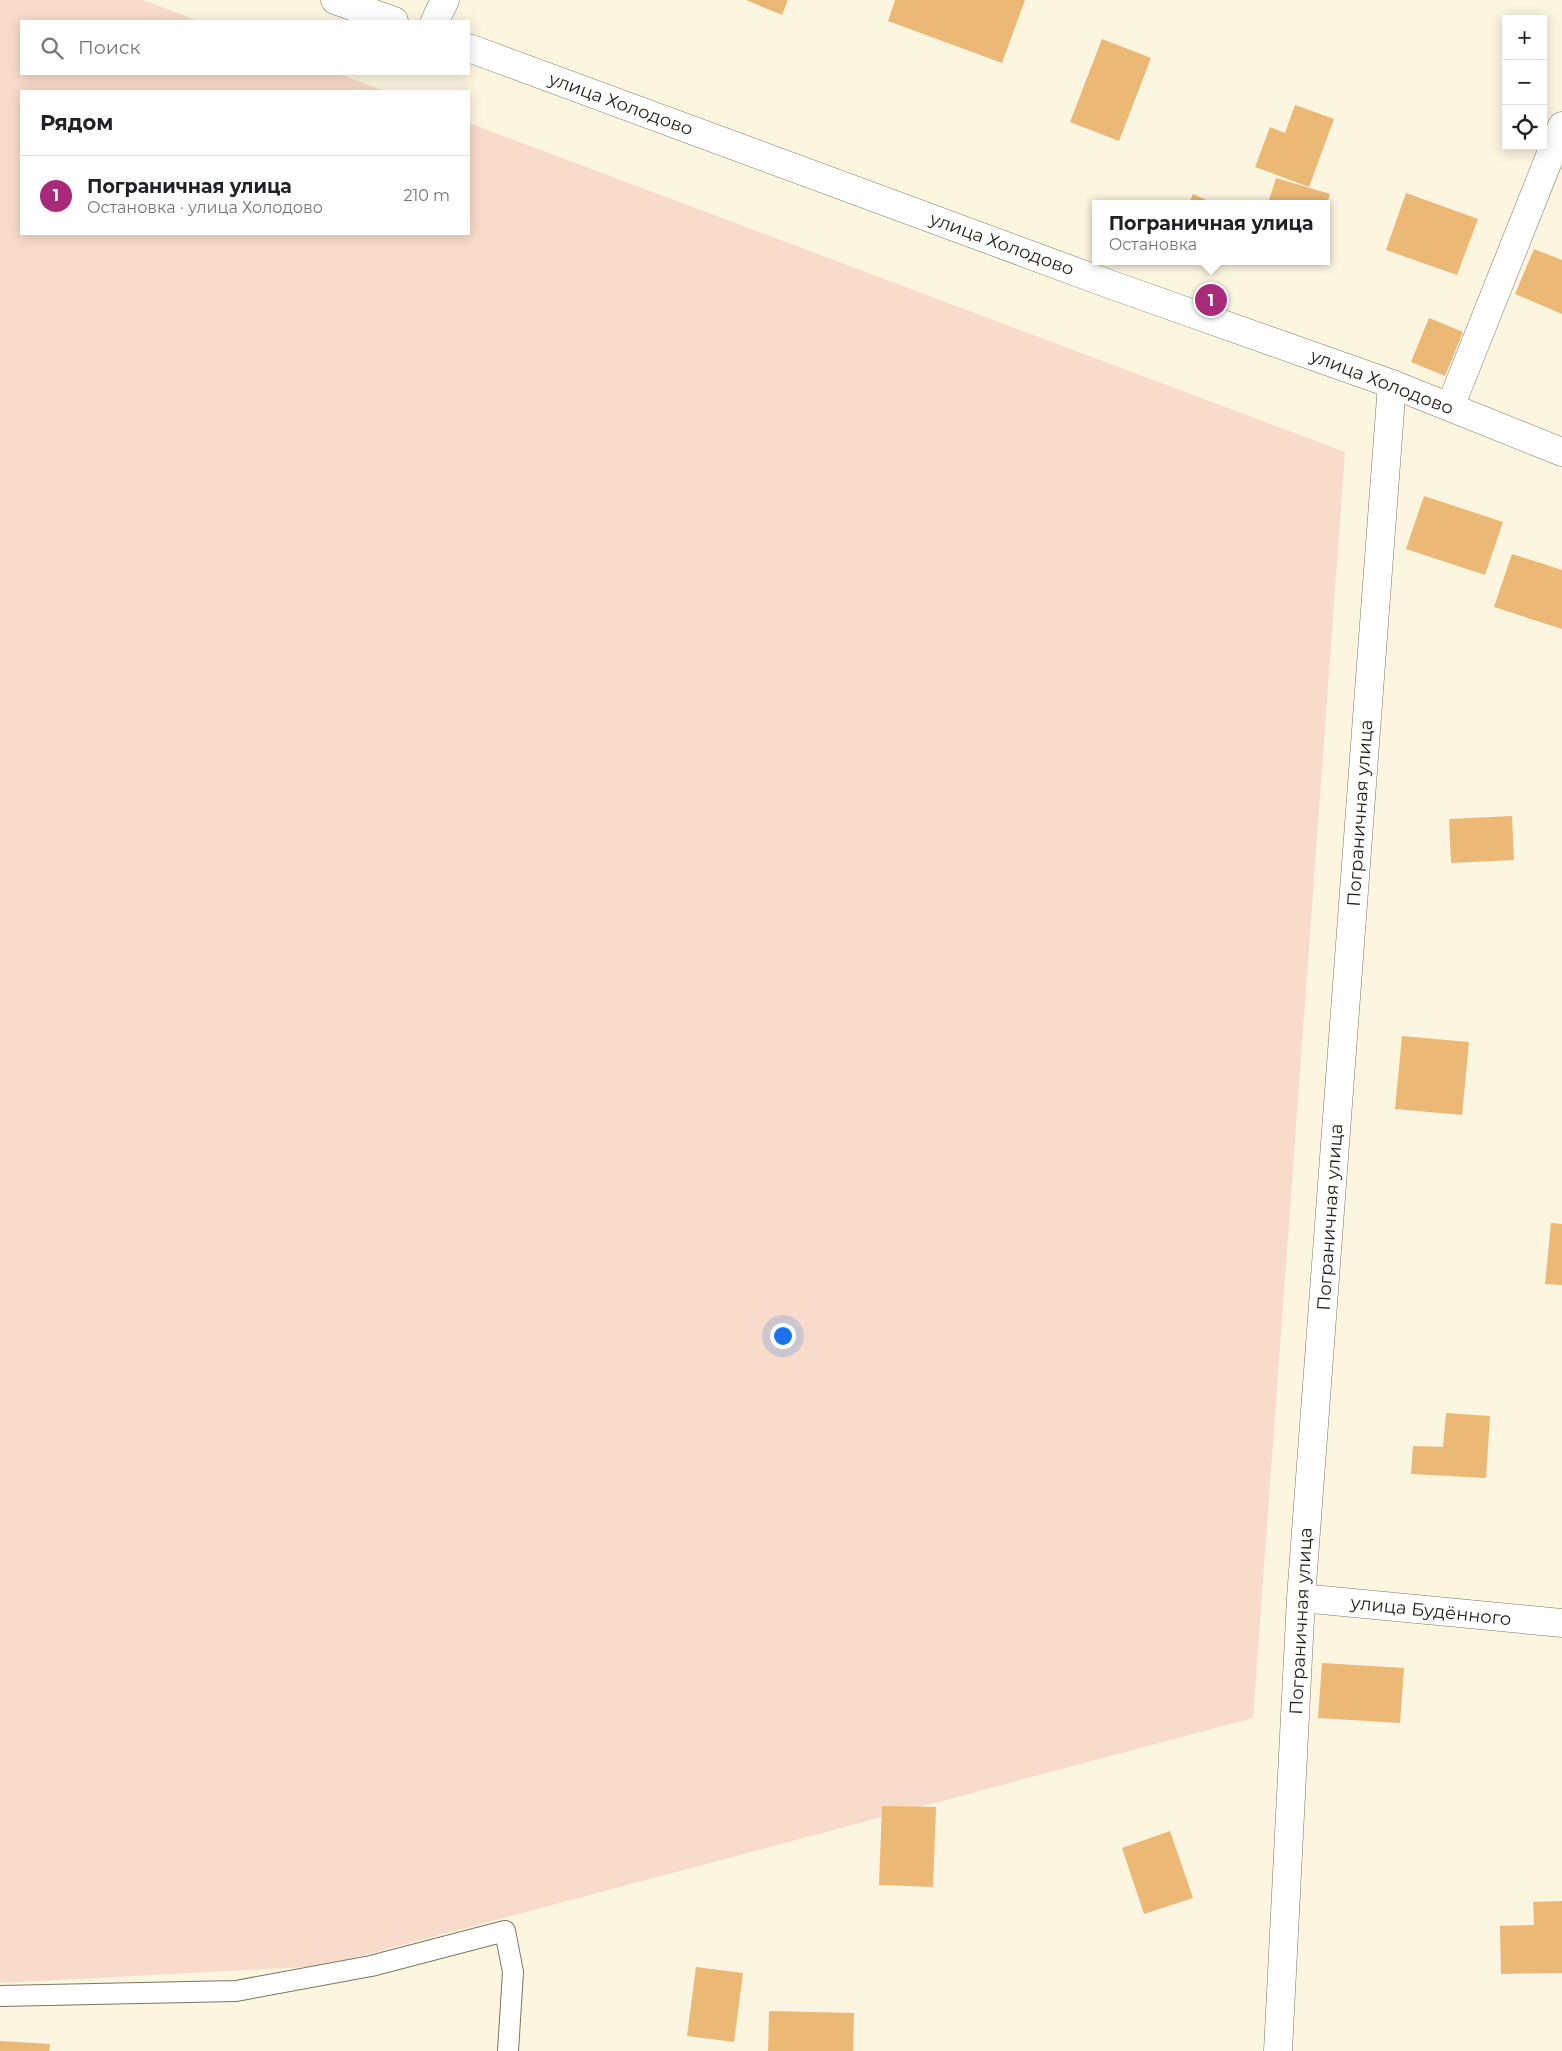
<!DOCTYPE html>
<html lang="ru">
<meta charset="utf-8">
<style>
body{margin:0;font-family:Montserrat,sans-serif;background:#f2f2f2;color:#202124}
.controls{position:absolute;right:15px;top:15px;display:grid;overflow:hidden;border-radius:0px;box-shadow:0 2px 12px #0003}
.controls button{width:45px;height:45px;display:grid;place-items:center;padding:0;border:0;border-bottom:1px solid #e0e0e0;background:#fff;color:#202124;font:25px sans-serif}
.you{position:absolute;left:782px;top:1335px;width:18px;height:18px;margin:-12px;border:4px solid #fff;border-radius:50%;background:#1a73e8;box-shadow:0 0 0 8px #1a73e833}
.badge{display:grid;place-items:center;width:32px;height:32px;border-radius:50%;background:#a92a79;color:#fff;font-size:16px;font-weight:700}
.pin{position:absolute;translate:-50% -50%;border:2px solid #fff;box-shadow:0 1px 5px #0006}
.popup{position:absolute;left:1092px;top:200px;width:238px;height:65px;box-sizing:border-box;display:grid;place-content:center;border-radius:0px;background:#fff;filter:drop-shadow(0 1px 4px #0005);font-size:16px;white-space:nowrap;color:#757577}
.popup b{font-size:19px;color:#202124}
.popup::after{content:'';position:absolute;left:50%;top:100%;margin-left:-10px;border:10px solid transparent;border-top-color:#fff}
.list{margin:0;padding:0;list-style:none}
h2{display:flex;justify-content:space-between;align-items:center;height:65px;margin:0;padding:0 20px;font-size:21px}
h2 small{font-size:16px;font-weight:400;color:#757577}
.list li{display:grid;grid-template-columns:32px 1fr auto;gap:15px;align-items:center;box-sizing:border-box;height:80px;padding:0 20px;border-top:1px solid #e0e0e0}
.list b{display:block;font-size:19px;white-space:nowrap}
.list p{margin:0;font-size:16px;white-space:nowrap;color:#757577}
.list em{font-size:16px;font-style:normal;color:#757577}
.icon{flex:none;width:28px;height:28px;fill:none;stroke:currentColor;stroke-width:2;stroke-linecap:round;stroke-linejoin:round}
.map{position:relative;flex:none;width:1562px;height:2051px;overflow:hidden}
.search{position:absolute;background:#fff;box-shadow:0 2px 12px #0003;left:20px;top:20px;width:450px;height:55px;display:flex;align-items:center;gap:12px;box-sizing:border-box;padding:0 18px;border-radius:0px;color:#757577;font-size:19px}
.panel{position:absolute;background:#fff;box-shadow:0 2px 12px #0003;left:20px;top:90px;width:450px;height:145px;border-radius:0px}
.map>svg:first-child{display:block}
</style>
<div class="map">
<svg width="1562" height="2051" viewBox="0 0 1562 2051">
<rect width="100%" height="100%" fill="#fcf5e0"/>
<path fill="#f8dbca" d="M0 0H143L199 21H21V74H339L385 91H21V234H469V123L1345 452 1253 1718 323 1966 0 1983Z"/>
<path fill="#ebb875" d="M746 0H788L782 15Z
M895 0H1025L1002 63 888 21Z
M1102 39 1151 58 1119 141 1070 122Z
M1295 105 1334 119 1309 187 1255 167 1270 127 1285 133Z
M1276 178 1330 194 1327 204H1268Z
M1406 193 1478 219 1457 275 1386 250Z
M1193 194 1215 204H1189Z
M1534 249 1562 260V314L1515 294Z
M1429 318 1463 332 1445 376 1411 362Z
M1424 496 1503 522 1485 575 1406 549Z
M1512 554 1562 570V629L1494 607Z
M1512 816 1514 860 1451 863 1449 819Z
M1402 1036 1469 1042 1462 1115 1395 1109Z
M1551 1223 1562 1224V1285L1545 1284Z
M1446 1413 1490 1416 1486 1478 1411 1474 1413 1446 1443 1447Z
M1322 1663 1404 1668 1400 1723 1318 1718Z
M882 1806 936 1807 933 1887 879 1885Z
M1170 1831 1193 1898 1144 1914 1122 1848Z
M1562 1901V1973L1501 1974 1500 1926 1534 1925 1533 1902Z
M696 1967 743 1973 734 2042 687 2036Z
M769 2011 854 2013 853 2051H768Z
M0 2041 50 2044 49 2051H0Z"/>
<g fill="none" stroke-linecap="round" stroke-linejoin="round">
<defs>
<path id="service" d="M0 1996 236 1991 371 1966 505 1931 513 1972 508 2051"/>
<path id="minor" d="M435 21 445 0
M1450 407 1562 126
M1301 1598 1562 1623
M1278 2051 1301 1598 1392 384"/>
<path id="secondary" d="M335 0 394 21
M469 48 1109 284 1392 384 1562 452"/>
</defs>
<use href="#service" stroke="#7a7562" stroke-width="22"/>
<use href="#minor" stroke="#7a7562" stroke-width="29"/>
<use href="#secondary" stroke="#7a7562" stroke-width="29"/>
<use href="#service" stroke="#fff" stroke-width="20"/>
<use href="#minor" stroke="#fff" stroke-width="28"/>
<use href="#secondary" stroke="#fff" stroke-width="28"/>
</g>
<g text-anchor="middle" dominant-baseline="central" stroke-width="5" stroke-linejoin="round" paint-order="stroke">
<g font-size="18" fill="#201e16" stroke="#fff">
<text transform="translate(621 104) rotate(20)">улица Холодово</text>
<text transform="translate(1002 244) rotate(20)">улица Холодово</text>
<text transform="translate(1382 382) rotate(21)">улица Холодово</text>
<text transform="translate(1360 813) rotate(-86)">Пограничная улица</text>
<text transform="translate(1330 1217) rotate(-86)">Пограничная улица</text>
<text transform="translate(1431 1611) rotate(6)">улица Будённого</text>
<text transform="translate(1301 1621) rotate(-87)">Пограничная улица</text>
</g>
</g>
</svg>
<div class="controls">
<button>+</button>
<button>−</button>
<button><svg class="icon" aria-label="locate" viewBox="0 0 24 24"><circle cx="12" cy="12" r="6"/><path d="M12 2v4M12 18v4M2 12h4M18 12h4"/></svg></button>
</div>
<div class="you"></div>
<div class="pin badge" style="left:1211px;top:300px">1</div>
<div class="popup"><b>Пограничная улица</b>Остановка</div>
<div class="search"><svg class="icon" aria-label="search" viewBox="0 0 24 24"><circle cx="10" cy="10" r="6"/><path d="M15 15l6 6"/></svg>Поиск</div>
<section class="panel">
<h2>Рядом<small></small></h2>
<ul class="list">
<li><span class="badge">1</span><div><b>Пограничная улица</b><p>Остановка · улица Холодово</p></div><em>210 m</em></li>
</ul>
</section>
</div>
